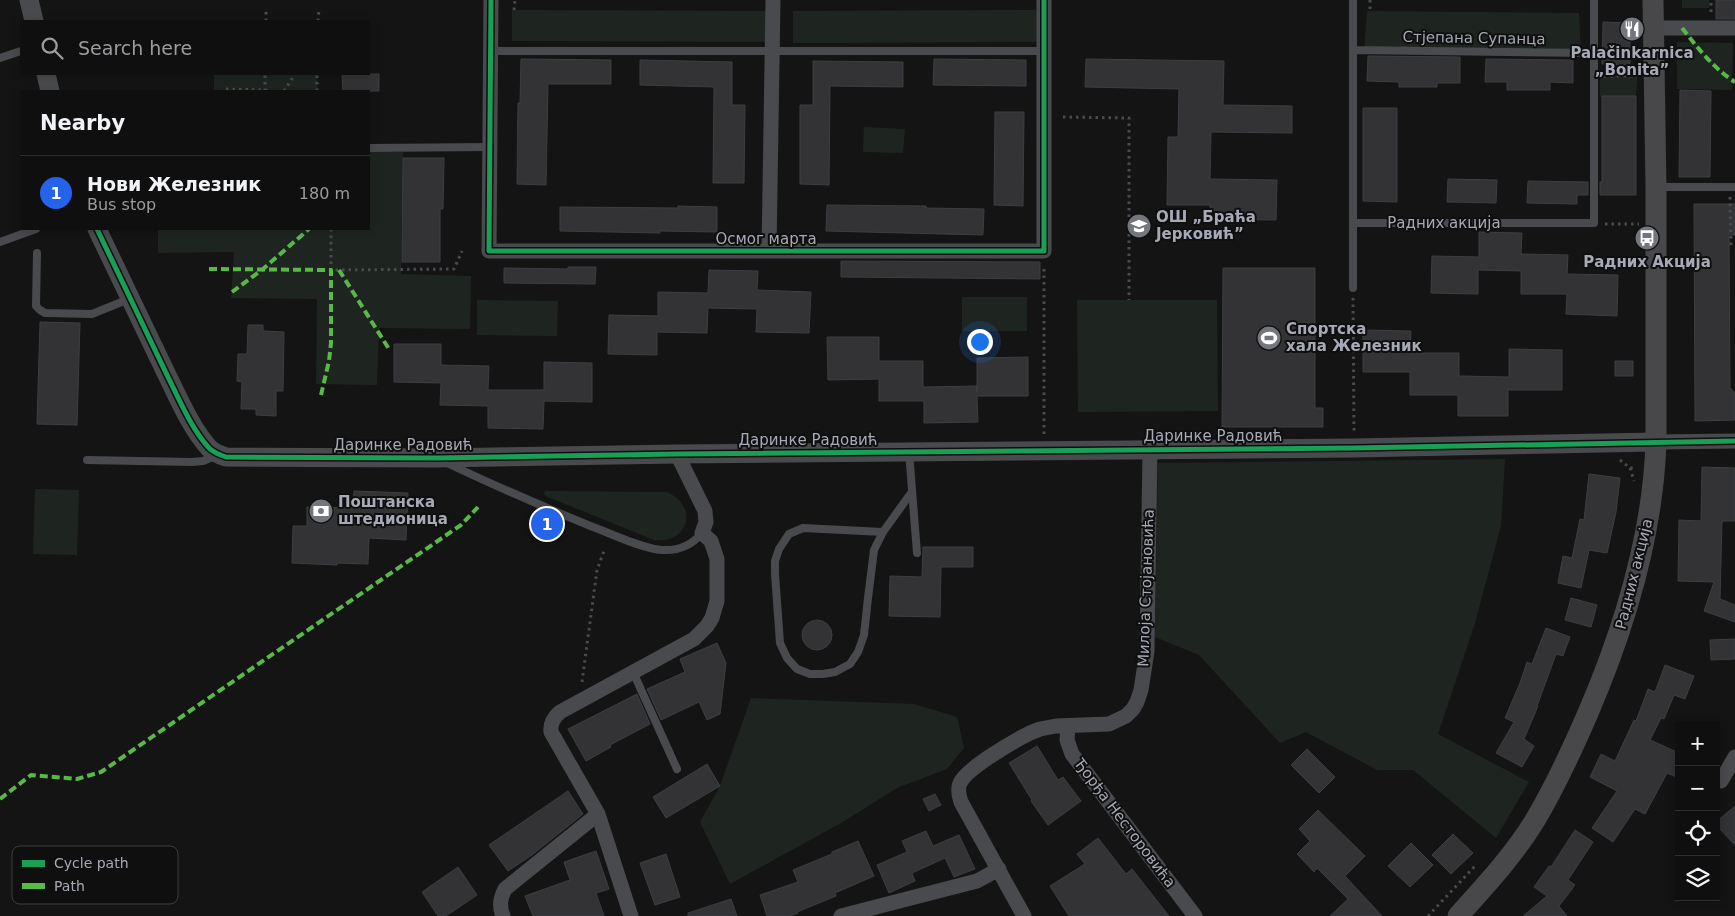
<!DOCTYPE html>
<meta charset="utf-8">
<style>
body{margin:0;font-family:"DejaVu Sans",sans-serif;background:#1d1d1e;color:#f1f3f6}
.controls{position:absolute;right:15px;bottom:15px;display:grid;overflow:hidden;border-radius:0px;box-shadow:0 2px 8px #0003}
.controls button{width:45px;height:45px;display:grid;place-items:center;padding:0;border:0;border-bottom:1px solid #2f2f30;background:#0f0f10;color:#f1f3f6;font:25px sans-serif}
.you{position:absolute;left:979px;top:341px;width:18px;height:18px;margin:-12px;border:4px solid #fff;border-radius:50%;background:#1a73e8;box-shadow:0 0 0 8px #1a73e833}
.badge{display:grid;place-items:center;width:32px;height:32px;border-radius:50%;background:#2563eb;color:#fff;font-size:16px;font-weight:700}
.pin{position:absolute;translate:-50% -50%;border:2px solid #fff;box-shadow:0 1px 5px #0006}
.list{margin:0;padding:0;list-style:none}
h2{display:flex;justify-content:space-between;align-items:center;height:65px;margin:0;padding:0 20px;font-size:21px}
h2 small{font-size:16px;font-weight:400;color:#9b9c9f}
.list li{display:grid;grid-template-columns:32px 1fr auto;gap:15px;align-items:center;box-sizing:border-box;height:75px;padding:0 20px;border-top:1px solid #2f2f30}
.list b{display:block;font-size:19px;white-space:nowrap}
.list p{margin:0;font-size:16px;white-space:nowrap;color:#9b9c9f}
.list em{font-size:16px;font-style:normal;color:#9b9c9f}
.icon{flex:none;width:28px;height:28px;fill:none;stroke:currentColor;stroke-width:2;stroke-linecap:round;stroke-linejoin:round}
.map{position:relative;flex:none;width:1735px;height:916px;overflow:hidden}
.search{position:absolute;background:#0f0f10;box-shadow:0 2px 8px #0003;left:20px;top:20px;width:350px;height:55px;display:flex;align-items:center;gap:12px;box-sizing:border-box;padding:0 18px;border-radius:0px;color:#9b9c9f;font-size:19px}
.panel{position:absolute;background:#0f0f10;box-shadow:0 2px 8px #0003;left:20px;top:90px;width:350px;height:140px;border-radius:0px}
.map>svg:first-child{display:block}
</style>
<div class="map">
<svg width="1735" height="916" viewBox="0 0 1735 916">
<rect width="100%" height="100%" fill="#141415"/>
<path fill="#1e2520" d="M1682 0H1709V8H1682Z
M512 10 766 11V42L512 41Z
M1038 10V42L793 43V11Z
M1367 11 1579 13 1581 53 1364 50Z
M1677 42 1733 43 1732 90 1677 89Z
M1638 70 1636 96 1600 97V71Z
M214 74H317V91H214Z
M864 127 905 129 903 153 863 152Z
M369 152H403L401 274 471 276 470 329 379 328 377 385 316 384 317 299 231 298 234 252 158 253V229H369Z
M962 297H1027V331H962Z
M477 300 558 301 557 336 477 335Z
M1077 300H1217L1218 411 1078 412Z
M1505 459 1501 526 1475 623 1438 734 1529 782 1496 838 1413 770H1377L1306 732 1280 743 1199 655 1155 637 1158 463Z
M35 489 79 490 77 555 33 554Z
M545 491 667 492C699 506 689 544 654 540L548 497 544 495Z
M751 698 914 704 957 717 964 748 947 769 897 788 841 823 730 884 700 822 720 786Z"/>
<path fill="#333336" stroke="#3d3e41" d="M1716 0H1735V19H1716Z
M1603 22 1630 23V65L1602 64Z
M1368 56 1460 57V83H1437V87H1399V82L1367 81Z
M521 59 611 60V84H548L546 185 517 184 518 103H520Z
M934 59 1026 60V86L933 85Z
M1086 59 1224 61 1223 105 1292 106V133L1211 132 1210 179 1277 180 1276 220 1210 219V205H1167L1168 137H1178L1179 89 1085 87Z
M1486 59 1573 60V83L1550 82V90H1507V82H1485Z
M640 60 732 62V105H745L744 183H713L714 87 640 85Z
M813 61 903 62V87L830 86 829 185 800 184V105H813Z
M342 74H379V91H343Z
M1680 90 1711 91 1710 177H1679Z
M1602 96H1636V195H1600V182H1602Z
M1363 108H1397V202L1363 201Z
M995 112H1024L1023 206 994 205Z
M403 158H444L443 209H440V262H402Z
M1448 179 1497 180 1496 203 1447 202Z
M1528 181 1588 182V195H1577V204L1527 203Z
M1694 204H1735V235H1729L1730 389H1732V392H1735V420L1695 421Z
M827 205 926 206V208L984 209 983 235 826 231Z
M678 206 717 207V232L660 231V233L560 231V207L678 208Z
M1479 232 1522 233 1521 254 1568 255 1567 274 1618 275 1617 316 1566 314 1567 294H1521V271L1478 270V294L1431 293 1432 256 1479 257Z
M841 261 1040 262V279L841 277Z
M568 267H596L595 284 504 283V268L568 269Z
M1223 268H1315V408H1323V427H1222Z
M709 270 758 271 757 290 811 292 809 333 756 332 757 309 708 308 707 333 657 332V355L608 354 609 315 658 316V292L708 293Z
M40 322 80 323 77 425 37 424Z
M248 325H263V331L284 332 283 391H276V416L256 415V409H241L242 382 237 381 238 354H247Z
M1363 330 1411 331 1410 353H1459V376L1509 377V349L1562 350V390H1508V416H1458V395H1410V372H1363Z
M827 337H879V361H923V387L977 386V392V358L1028 357V396H977L978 422 924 423V401H879V379L828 380Z
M394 344H441V365L489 366 488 390H544V362L592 363V402L544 401 543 429 488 428V406L440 405 441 383 394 382Z
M1615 361H1633V376H1615Z
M1702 467 1735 468V521H1722L1720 599 1735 605V622L1704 611 1714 582 1678 581 1679 520 1701 521Z
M1589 474 1620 478 1616 512 1607 553 1589 550 1581 588 1558 583 1563 556 1572 558 1580 519 1584 520Z
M354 491 408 493 406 540 369 538 368 564 337 563V565L292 563 293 526H307V507L353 508Z
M923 547H973V567H941L940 617 889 616 890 576 922 577Z
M1571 598 1597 605 1591 627 1565 620Z
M802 635a15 15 0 1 1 30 0a15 15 0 1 1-30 0Z
M1546 628 1570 637 1563 656 1556 654 1537 706H1538L1524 739 1534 746 1522 767 1496 753 1514 722 1505 718 1520 683 1527 662 1532 664Z
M1735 639V659L1711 660 1710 640Z
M717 643 726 663 720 714 707 720 699 702 661 720 647 689 685 672 680 659Z
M1665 665 1694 676 1685 699 1674 695 1664 719 1661 718 1650 740 1679 753V778L1667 773 1645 814 1635 809 1613 842 1592 828 1617 791 1590 777 1601 754 1615 761 1634 720 1636 721 1648 689 1655 692Z
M637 694 650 724 610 745 611 747 586 761 568 729Z
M1037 746 1058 780 1063 777 1081 801 1048 825 1031 801 1032 800 1009 763Z
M1307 749 1335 777 1319 793 1291 765Z
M707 764 720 786 666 818 653 797Z
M568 791 583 814 532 855 508 871 489 845Z
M935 794 941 805 929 811 923 799Z
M1735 806V845L1716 825V822Z
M1318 810 1365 856 1345 876 1382 916H1330L1348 899 1317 868 1314 872 1297 854 1310 841 1299 829Z
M1575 830 1593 842 1568 880 1575 885 1559 906 1567 916H1523L1547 896 1534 887 1549 866 1551 867Z
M926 831 933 846 959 835 975 869 954 877 945 858 912 873 915 881 889 893 877 865 907 852 902 841Z
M1453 834 1473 853 1451 874 1432 855Z
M1098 838 1126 874 1132 869 1169 916H1069L1050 886 1085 864 1077 854Z
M858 841 874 876 835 893 836 896 797 912 798 913 790 916H767L760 895 798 882 793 870 832 854V852Z
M1411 843 1433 865 1410 887 1388 866Z
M596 851 609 889 596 893 604 916H533L525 896 570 880 564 862Z
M666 854 680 897 655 905 640 863Z
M458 867 477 895 446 916H438L422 892Z
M731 899 737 916H688V913Z"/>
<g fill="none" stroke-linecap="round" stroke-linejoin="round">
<path stroke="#4a4b4f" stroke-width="3" stroke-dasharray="2.5 4" stroke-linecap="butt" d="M1370 9V0
M514 10 515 0
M1711 12V0
M266 21V9
M318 21 319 9
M1604 76H1637
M226 89 265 90 268 91
M265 91V74
M284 91 295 74
M317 91V74
M1063 117 1129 118V300
M1730 197 1731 245H1735
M1605 224H1639
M331 229V270L454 269 462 251
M1353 298 1354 432
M1044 434V265
M1620 460 1630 468H1636
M1630 468 1634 481
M582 682 597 570 604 551
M1428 916 1476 865"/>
<path stroke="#494a4d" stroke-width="8" d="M1354 50 1593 53
M490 51H1043
M0 58 21 51
M369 148 489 147
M1658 187H1735
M1354 223H1594V0
M0 242 36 229
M37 253 36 306 40 310 45 313 92 314 129 299
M1353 288V0
M909 452 917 553
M87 460 192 462 203 461 217 455
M447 463C495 486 544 507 593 527 612 534 643 549 662 550 678 551 692 545 702 533
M883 532 803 528 789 534 779 549 775 561V574L780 643 787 658 797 669 810 674H823L835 672 850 664 858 652 864 635 868 598 874 550 883 532 911 493
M633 672 677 769"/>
<path stroke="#494a4d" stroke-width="15" d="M491 0 489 251H1044V0
M1653 28H1735
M769 251 773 0
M1656 442 1735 441
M1068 726 1067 740 1072 754 1195 916
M1721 781 1735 757
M503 916C499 906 500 899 505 889L598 814
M631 916 598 814 551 732C550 724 553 718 560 712L694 639 707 626 712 618 717 601V559L711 541 702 533 706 522 705 511 677 454
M841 916 977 881 999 869
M1024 916 961 802C959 796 957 789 960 783 967 768 1014 741 1030 733L1040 729 1056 726 1109 724 1126 716 1133 709 1137 702 1141 690 1147 651 1150 449"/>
<path stroke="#494a4d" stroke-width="19" d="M29 0 34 21
M46 74 50 91
M97 229C120 277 143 326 167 375 179 399 191 428 209 448 214 453 220 455 226 457L436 458 677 454 1354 448 1656 442"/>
<path stroke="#48484b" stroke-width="21" d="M1458 916C1485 886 1513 856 1534 822 1555 787 1572 750 1588 713 1625 627 1653 536 1656 442V187L1653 0"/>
<path stroke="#58b947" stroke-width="4" stroke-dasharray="8 4" stroke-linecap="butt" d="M1682 28C1698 48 1713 68 1735 82
M209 269 331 270V343L329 361 321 395
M339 270 389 349
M232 292 263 269 309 229
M0 799 31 775 77 779 101 772 461 525 478 507"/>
<defs>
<path id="cycleway" d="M491 0 489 251H1044V0
M97 229C120 277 143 326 167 375 179 399 191 428 209 448 214 453 220 455 226 457L436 458 677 454 1354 448 1735 441"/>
</defs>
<use href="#cycleway" stroke="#0f0f10" stroke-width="8"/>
<use href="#cycleway" stroke="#1a9f57" stroke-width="5"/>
</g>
<defs>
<symbol id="restaurant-disc" viewBox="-11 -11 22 22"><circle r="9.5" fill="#74767d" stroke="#0f0f10"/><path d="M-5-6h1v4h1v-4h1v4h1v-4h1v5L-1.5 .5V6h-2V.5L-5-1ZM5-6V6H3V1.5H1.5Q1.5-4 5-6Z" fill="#fff"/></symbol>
<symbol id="school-disc" viewBox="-11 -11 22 22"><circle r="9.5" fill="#74767d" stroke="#0f0f10"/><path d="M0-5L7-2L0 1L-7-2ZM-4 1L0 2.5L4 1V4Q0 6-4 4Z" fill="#fff"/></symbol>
<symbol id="bus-disc" viewBox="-11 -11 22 22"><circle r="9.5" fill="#74767d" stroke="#0f0f10"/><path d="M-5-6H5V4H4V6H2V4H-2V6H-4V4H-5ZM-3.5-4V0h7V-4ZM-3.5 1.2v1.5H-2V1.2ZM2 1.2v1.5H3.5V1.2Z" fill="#fff"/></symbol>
<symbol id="stadium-disc" viewBox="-11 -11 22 22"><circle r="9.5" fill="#74767d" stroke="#0f0f10"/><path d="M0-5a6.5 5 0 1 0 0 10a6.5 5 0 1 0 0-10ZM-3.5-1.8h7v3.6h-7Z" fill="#fff"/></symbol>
<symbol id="bank-disc" viewBox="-11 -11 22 22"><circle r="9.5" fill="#74767d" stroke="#0f0f10"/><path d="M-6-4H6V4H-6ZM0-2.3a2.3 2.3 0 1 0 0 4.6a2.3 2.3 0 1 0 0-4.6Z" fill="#fff"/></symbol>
</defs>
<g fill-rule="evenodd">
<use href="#restaurant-disc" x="1618" y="15" width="28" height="28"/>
<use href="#school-disc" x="1125" y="212" width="28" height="28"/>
<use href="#bus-disc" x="1633" y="224" width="28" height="28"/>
<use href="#stadium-disc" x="1255" y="324" width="28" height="28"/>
<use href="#bank-disc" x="307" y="497" width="28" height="28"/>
</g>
<g text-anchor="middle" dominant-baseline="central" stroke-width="4" stroke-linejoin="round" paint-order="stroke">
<g font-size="15" fill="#a7aab5" stroke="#0f0f10">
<text transform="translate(1474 38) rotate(1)">Стјепана Супанца</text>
<text x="1444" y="223">Радних акција</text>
<text x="766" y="239">Осмог марта</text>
<text x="1213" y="436">Даринке Радовић</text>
<text x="808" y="440">Даринке Радовић</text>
<text x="403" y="445">Даринке Радовић</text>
<text transform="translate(1634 574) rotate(-76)">Радних акција</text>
<text transform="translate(1146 588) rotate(-88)">Милоја Стојановића</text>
<text transform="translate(1125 823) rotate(53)">Ђорђа Несторовића</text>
</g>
<g font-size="15" font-weight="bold" fill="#a7aab5" stroke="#0f0f10" text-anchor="start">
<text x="1632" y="53" text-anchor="middle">Palačinkarnica<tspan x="1632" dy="17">„Bonita”</tspan></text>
<text x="1156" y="217">ОШ „Браћа<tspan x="1156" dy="17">Јерковић”</tspan></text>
<text x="1647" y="262" text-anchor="middle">Радних Акција</text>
<text x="1286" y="329">Спортска<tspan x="1286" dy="17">хала Железник</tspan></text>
<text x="338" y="502">Поштанска<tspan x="338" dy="17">штедионица</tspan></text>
</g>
</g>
<rect x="12" y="846" width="166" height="58" rx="8" fill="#0f0f10" stroke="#3d3e42" stroke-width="1"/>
<rect x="22" y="860" width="23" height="7" fill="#1a9f57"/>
<rect x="22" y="883" width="23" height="6" fill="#58b947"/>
<g font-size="14" fill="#a7aab5">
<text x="54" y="868">Cycle path</text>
<text x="54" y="891">Path</text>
</g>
</svg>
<div class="controls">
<button>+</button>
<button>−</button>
<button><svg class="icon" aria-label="locate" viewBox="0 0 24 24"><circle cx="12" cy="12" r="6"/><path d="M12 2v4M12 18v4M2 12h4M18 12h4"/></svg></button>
<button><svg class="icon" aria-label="layers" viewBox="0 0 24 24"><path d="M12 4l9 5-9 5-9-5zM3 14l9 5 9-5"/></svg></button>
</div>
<div class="you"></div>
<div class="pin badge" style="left:547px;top:524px">1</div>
<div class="search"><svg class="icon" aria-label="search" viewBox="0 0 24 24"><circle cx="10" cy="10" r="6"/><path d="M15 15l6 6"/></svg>Search here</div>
<section class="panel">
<h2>Nearby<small></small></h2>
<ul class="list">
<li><span class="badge">1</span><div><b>Нови Железник</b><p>Bus stop</p></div><em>180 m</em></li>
</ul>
</section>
</div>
